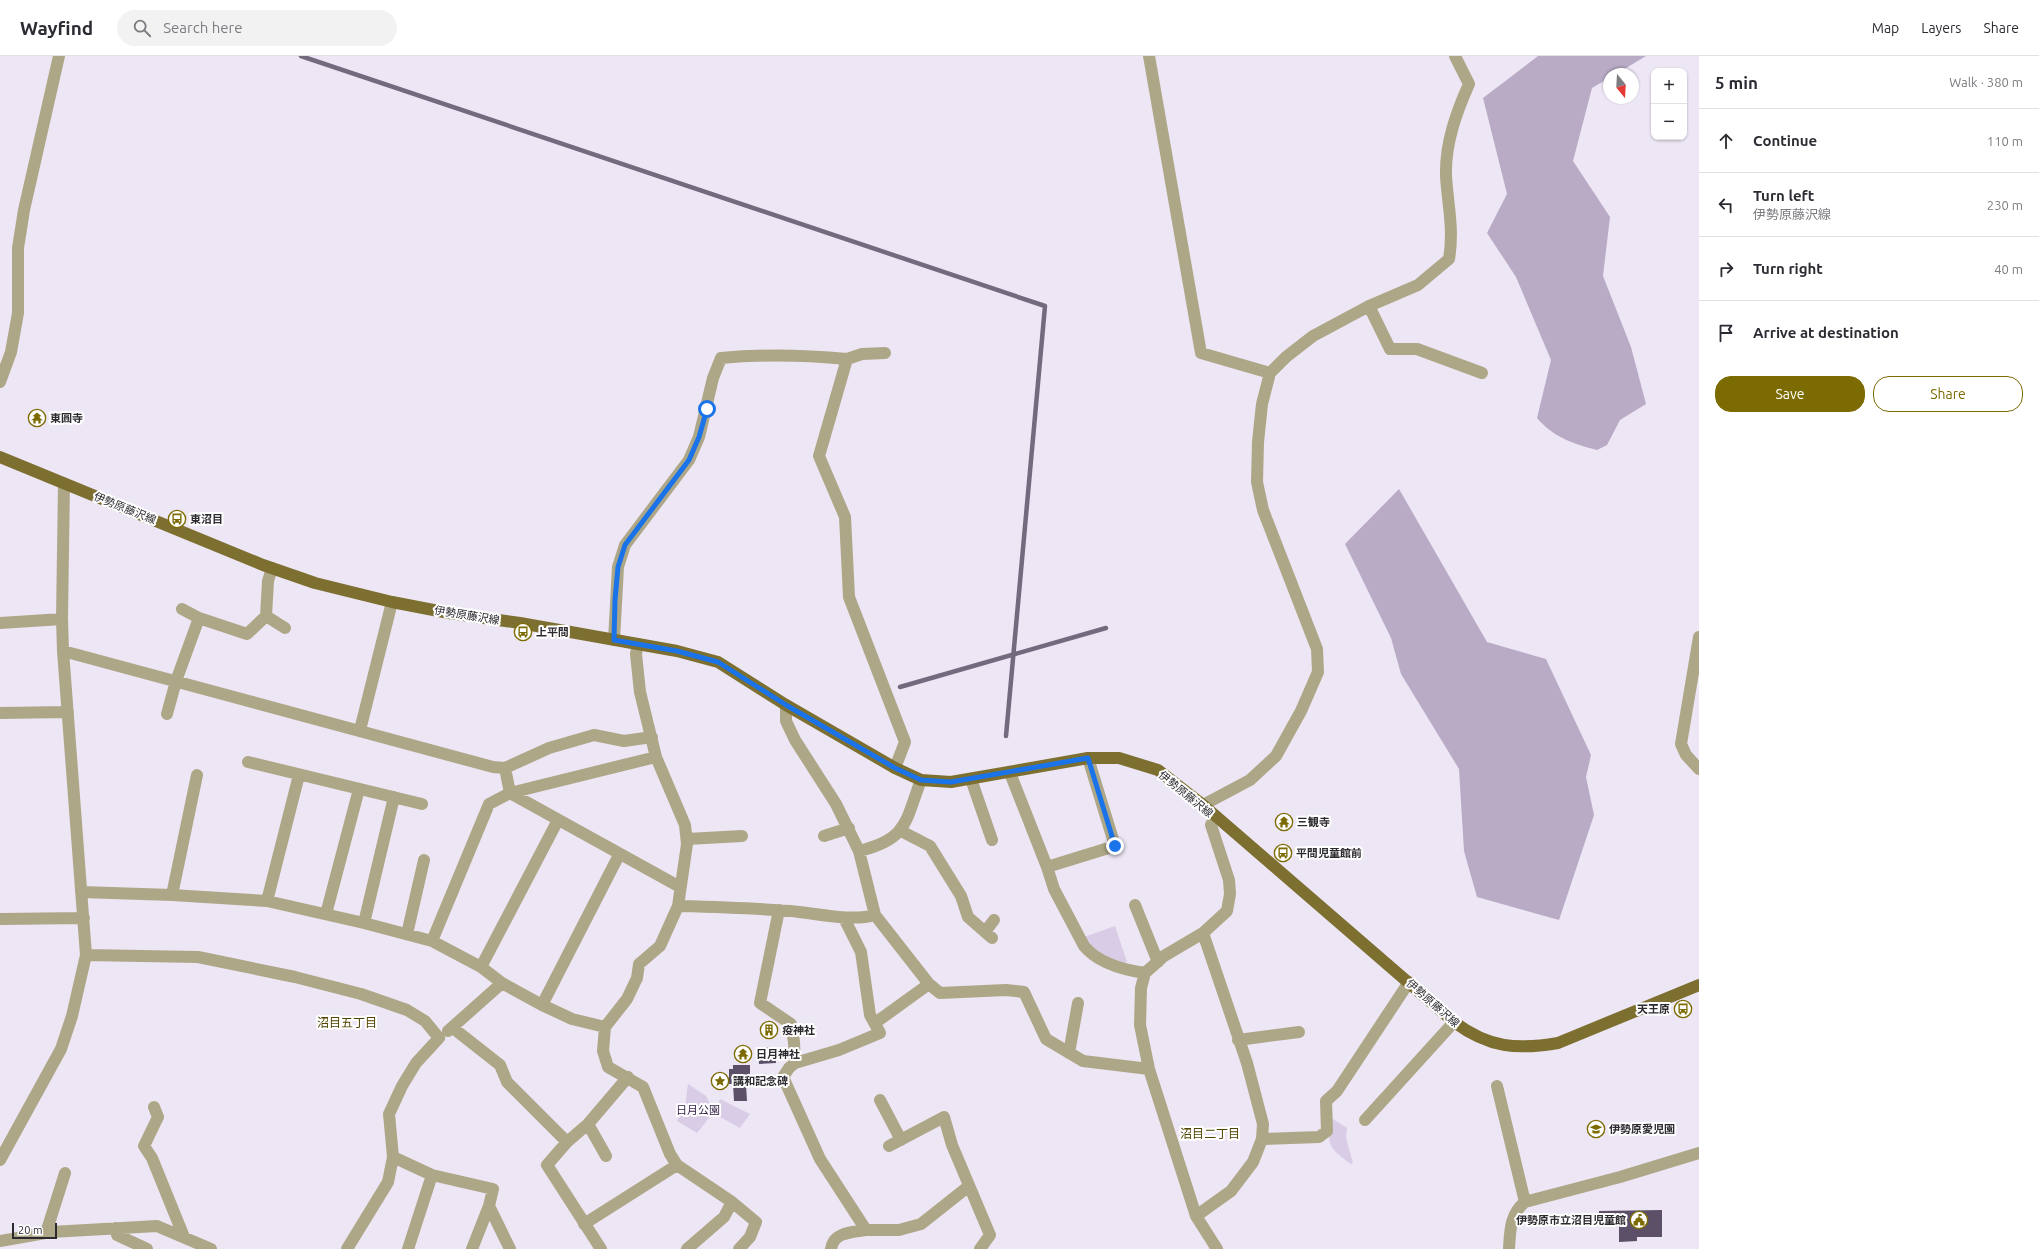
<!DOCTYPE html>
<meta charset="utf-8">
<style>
body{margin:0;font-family:Ubuntu,"Noto Sans JP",sans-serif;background:#f2f2f3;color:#2b2b33}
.controls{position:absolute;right:12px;top:12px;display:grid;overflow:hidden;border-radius:8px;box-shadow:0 1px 3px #0004}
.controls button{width:36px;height:36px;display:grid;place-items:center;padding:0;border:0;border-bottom:1px solid #e1e1e2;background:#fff;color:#2b2b33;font:20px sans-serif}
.compass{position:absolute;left:1603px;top:12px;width:36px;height:36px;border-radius:50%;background:#fff;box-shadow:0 1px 3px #0004;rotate:162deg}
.scale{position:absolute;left:12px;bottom:10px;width:45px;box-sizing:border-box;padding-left:4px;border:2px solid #2c292f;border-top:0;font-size:11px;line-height:14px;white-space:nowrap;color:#2c292f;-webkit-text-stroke:3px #fff;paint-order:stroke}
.stop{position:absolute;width:12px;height:12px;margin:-9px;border:3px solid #1a73e8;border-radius:50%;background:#fff}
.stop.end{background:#1a73e8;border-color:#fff;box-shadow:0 1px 4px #0008}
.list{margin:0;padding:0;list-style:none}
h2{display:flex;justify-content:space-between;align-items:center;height:52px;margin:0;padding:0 16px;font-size:17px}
h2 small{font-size:13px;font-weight:400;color:#7c7c81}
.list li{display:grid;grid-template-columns:26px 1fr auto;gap:12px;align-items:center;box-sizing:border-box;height:64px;padding:0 16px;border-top:1px solid #e1e1e2}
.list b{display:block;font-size:15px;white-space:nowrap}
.list p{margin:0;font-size:13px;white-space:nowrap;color:#7c7c81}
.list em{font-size:13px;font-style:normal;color:#7c7c81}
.actions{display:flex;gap:8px;padding:12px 16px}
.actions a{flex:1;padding:9px 0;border:1px solid #7c6b03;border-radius:16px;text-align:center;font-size:14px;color:#7c6b03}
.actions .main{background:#7c6b03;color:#fff}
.icon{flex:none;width:22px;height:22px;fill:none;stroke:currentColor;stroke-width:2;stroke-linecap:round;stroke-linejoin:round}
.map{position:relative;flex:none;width:1699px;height:1193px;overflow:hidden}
header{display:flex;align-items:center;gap:24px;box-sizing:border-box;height:56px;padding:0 20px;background:#fff;border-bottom:1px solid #e1e1e2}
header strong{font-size:19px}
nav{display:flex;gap:22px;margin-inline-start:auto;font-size:14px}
.search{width:280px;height:36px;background:#f2f2f3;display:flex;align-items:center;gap:10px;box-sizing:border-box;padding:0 14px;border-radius:22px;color:#7c7c81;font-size:15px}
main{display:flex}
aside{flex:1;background:#fff}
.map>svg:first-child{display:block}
</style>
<header>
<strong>Wayfind</strong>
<div class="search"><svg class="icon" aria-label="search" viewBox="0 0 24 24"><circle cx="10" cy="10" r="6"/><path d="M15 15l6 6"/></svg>Search here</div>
<nav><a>Map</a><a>Layers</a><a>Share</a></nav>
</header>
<main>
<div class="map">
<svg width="1699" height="1193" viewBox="0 0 1699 1193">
<rect width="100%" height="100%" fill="#ede6f5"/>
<path fill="#d9cce7" d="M1115 870 1127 906 1123 910 1090 896 1084 881Z
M688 1028 706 1040 710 1048 717 1051 720 1043 750 1058 740 1072 713 1057 697 1077 677 1065 685 1051Z
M1333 1063 1347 1072 1346 1082 1353 1107 1351 1108C1329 1091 1328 1092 1329 1064Z"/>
<path fill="#b9abc6" d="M1538 0H1646L1616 18H1609V22L1592 32 1573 105 1610 161 1603 220 1631 291 1646 348 1620 364 1607 389 1597 394C1574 388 1553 381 1537 362L1551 304 1516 221 1487 177 1507 138 1483 42Z
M1399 433 1487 586 1546 603 1591 699 1586 721 1594 759 1559 864 1477 841 1464 795 1459 713 1401 618 1391 582 1345 488Z"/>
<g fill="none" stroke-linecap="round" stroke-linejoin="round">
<path stroke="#746a7e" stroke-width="4.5" d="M301 0 1045 250 1006 680
M900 631 1106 572"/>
</g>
<path fill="#5c5068" d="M775 991 776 1007 759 1008 758 992Z
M733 1009H750V1028H746L747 1045H734L733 1028H729V1013H733Z
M1662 1154V1181H1637V1185L1619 1186V1170L1599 1171V1155Z"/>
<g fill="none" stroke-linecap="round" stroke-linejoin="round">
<path stroke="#aea787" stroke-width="12" d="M1149 0 1201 297 1270 317
M1369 250 1390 293H1417L1482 317
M847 303 862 298 885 297
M0 326 11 296 18 257V192L24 154 59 0
M182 553 199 562
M266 560 285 572
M0 567 62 563
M1699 581 1681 688 1686 699 1699 713
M614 584 618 511 625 489 689 404 699 381 713 322 721 302C763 298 805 299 847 303L819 400 845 461 849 541 905 686 895 712
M638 588 636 598 640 636 656 701 685 769 687 788 678 850 660 890 639 908 637 922 627 943 605 971 603 995 608 1011 643 1031 670 1098 677 1109 732 1146 724 1161 687 1193
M63 595 493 711 505 712 510 737 680 831
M786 649V665L795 684 836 748 859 795 875 859
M0 657 68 656
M167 658 176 625 199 562 247 578 266 560 268 525 272 512
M360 674 392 546
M248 706 422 748
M505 712 549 692 594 679 624 685 652 681
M1010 717 1047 811 1054 833 1084 890C1098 907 1124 914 1145 917L1141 932 1140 969 1149 1013 1196 1160 1217 1193
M971 723 992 784
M1203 749 1250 724 1276 700 1301 655 1318 616 1317 593 1263 454 1257 426 1258 386 1262 348 1270 317 1286 301 1313 280 1369 250 1418 229 1449 203C1454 173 1448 151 1446 120 1445 88 1456 57 1469 28L1455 0
M901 775 930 790 961 840 968 861 992 882
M824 780 849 772
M687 783 742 780
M859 795C908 783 905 766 921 724
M1047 811 1115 790 1088 702
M81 836 172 839 267 845 364 867 432 885 481 911 502 927 542 949 572 963 605 971
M172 839 197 719
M267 845 299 719
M1135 849 1158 906
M678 850C715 851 753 852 790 855 815 857 851 866 875 859L929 928 940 937 1006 934 1024 936 1046 983 1083 1005 1149 1013
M779 854 760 947 791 968 794 986 795 1007 839 994 880 977 870 959 861 896 844 862
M326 858 359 733
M0 863 84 862
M364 867 394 741
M985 876 994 864
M407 878 424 804
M432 885 489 748 510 737 656 701
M86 899 198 901 295 921 361 938 407 954 425 965 439 982 416 1007 402 1030 389 1058 393 1101 388 1126 347 1193
M481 911 558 764
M1145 917 1164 900 1203 877 1227 855 1230 838 1229 824 1211 769 1215 761
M542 949 619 799
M875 967 929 928
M453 972 500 1009 507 1026 567 1086
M448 975 502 927
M1238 984 1299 976
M1069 997 1078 947
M795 1007 789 1012 783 1021 820 1103 866 1174H899L921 1168 969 1130
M1497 1030 1525 1146
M880 1044 901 1084
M154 1051 158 1061 144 1090 152 1102 184 1181
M1365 1064 1454 966
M588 1068 606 1100
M1262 1083 1319 1081 1327 1075 1326 1045 1337 1035 1409 926
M889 1090 944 1061 952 1089 990 1179 980 1193
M393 1101 432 1119 493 1133 489 1150 510 1193
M0 1104 61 993 72 960 86 899 63 595 62 563 64 428
M732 1146 756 1166 750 1181 739 1193
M1196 1160 1231 1135 1253 1106 1262 1083 1263 1068 1247 1007 1203 877
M584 1168 677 1109
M116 1172 117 1179 147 1193
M46 1177 65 1117
M0 1185 51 1176 157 1170 211 1193
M408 1193 432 1119
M472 1193 489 1150
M601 1193 547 1109 567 1086 588 1068 628 1021
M831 1193C833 1176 853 1176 866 1174
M1509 1193C1510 1175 1510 1158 1525 1146L1620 1121 1699 1097"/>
<path stroke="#7d6f2f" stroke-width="12" d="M0 401 263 509 315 527 392 546 449 557 520 567 677 595 718 606 786 649 895 712 921 724 951 726 1088 702H1119L1158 714 1203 749 1454 966C1489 992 1517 994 1558 987L1699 929"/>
</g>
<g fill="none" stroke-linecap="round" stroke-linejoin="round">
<path stroke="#1a73e8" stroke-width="5" d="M707 353 699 381 689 404 625 489 618 511 615 544 614 584 677 595 718 606 786 649 895 712 921 724 951 726 1088 702 1115 790"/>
</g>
<defs>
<symbol id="temple-ring" viewBox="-11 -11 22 22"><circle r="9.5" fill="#fff" stroke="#7c6b03" stroke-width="1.5"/><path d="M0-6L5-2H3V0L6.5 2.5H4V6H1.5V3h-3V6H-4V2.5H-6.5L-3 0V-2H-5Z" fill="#7c6b03"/></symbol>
<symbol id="bus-ring" viewBox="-11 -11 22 22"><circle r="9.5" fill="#fff" stroke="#7c6b03" stroke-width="1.5"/><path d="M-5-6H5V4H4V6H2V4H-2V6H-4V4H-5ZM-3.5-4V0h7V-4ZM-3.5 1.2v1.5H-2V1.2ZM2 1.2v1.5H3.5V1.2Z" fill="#7c6b03"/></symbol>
<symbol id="building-ring" viewBox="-11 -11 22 22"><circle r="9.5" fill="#fff" stroke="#7c6b03" stroke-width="1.5"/><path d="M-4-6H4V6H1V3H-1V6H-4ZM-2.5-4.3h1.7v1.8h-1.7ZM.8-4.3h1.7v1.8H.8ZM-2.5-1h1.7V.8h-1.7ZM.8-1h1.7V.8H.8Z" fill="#7c6b03"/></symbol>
<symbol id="sight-ring" viewBox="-11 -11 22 22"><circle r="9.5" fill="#fff" stroke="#7c6b03" stroke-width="1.5"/><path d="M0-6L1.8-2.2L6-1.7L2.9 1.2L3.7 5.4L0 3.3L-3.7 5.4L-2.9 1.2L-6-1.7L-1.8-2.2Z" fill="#7c6b03"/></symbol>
<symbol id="school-ring" viewBox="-11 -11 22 22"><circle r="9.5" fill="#fff" stroke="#7c6b03" stroke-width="1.5"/><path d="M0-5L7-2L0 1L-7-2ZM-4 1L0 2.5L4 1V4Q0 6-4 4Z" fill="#7c6b03"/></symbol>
<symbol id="civic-ring" viewBox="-11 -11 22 22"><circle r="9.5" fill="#fff" stroke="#7c6b03" stroke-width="1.5"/><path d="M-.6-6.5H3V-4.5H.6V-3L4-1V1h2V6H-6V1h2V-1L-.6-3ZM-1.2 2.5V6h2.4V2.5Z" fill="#7c6b03"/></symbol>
</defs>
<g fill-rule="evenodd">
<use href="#temple-ring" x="27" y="352" width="20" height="20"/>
<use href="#bus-ring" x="167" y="453" width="20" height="20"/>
<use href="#bus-ring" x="513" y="566" width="20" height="20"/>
<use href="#temple-ring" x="1274" y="756" width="20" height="20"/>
<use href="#bus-ring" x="1273" y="787" width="20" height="20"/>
<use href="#bus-ring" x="1673" y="943" width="20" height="20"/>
<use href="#building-ring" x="759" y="964" width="20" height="20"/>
<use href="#temple-ring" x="733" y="988" width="20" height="20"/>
<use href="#sight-ring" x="710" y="1015" width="20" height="20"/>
<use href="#school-ring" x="1586" y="1063" width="20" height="20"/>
<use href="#civic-ring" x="1629" y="1154" width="20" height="20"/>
</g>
<g text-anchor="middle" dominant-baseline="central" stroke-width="4" stroke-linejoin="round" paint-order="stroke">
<g font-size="11" font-weight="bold" fill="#2c292f" stroke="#fff" text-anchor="start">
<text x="50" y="362">東圓寺</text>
<text x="190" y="463">東沼目</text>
<text x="536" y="576">上平間</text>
<text x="1297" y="766">三観寺</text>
<text x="1296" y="797">平間児童館前</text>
<text x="1670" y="953" text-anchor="end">天王原</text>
<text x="782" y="974">疫神社</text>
<text x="756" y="998">日月神社</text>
<text x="733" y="1025">講和記念碑</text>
<text x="1609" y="1073">伊勢原愛児園</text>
<text x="1626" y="1164" text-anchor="end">伊勢原市立沼目児童館</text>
</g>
<g font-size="11" fill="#2c292f" stroke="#fff">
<text transform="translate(125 452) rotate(22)">伊勢原藤沢線</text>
<text transform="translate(467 559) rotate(9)">伊勢原藤沢線</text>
<text transform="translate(1186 738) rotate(39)">伊勢原藤沢線</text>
<text transform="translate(1433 947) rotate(41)">伊勢原藤沢線</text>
</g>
<g font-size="11" fill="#321e43" stroke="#fff">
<text x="698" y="1054">日月公園</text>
</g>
<g font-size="12" fill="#504400" stroke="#fff">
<text x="347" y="966">沼目五丁目</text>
<text x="1210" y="1077">沼目二丁目</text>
</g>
</g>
</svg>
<div class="controls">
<button>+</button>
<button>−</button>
</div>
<svg class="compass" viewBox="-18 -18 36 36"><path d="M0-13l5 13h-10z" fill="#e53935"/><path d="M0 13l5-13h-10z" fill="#7c7c81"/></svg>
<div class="scale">20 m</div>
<div class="stop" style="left:707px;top:353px"></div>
<div class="stop end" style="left:1115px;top:790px"></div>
</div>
<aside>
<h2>5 min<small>Walk · 380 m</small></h2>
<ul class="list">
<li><svg class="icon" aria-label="ahead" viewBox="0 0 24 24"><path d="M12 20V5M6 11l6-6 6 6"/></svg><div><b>Continue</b></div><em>110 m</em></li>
<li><svg class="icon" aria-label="left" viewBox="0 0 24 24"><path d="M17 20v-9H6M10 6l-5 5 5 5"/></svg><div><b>Turn left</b><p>伊勢原藤沢線</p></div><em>230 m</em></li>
<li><svg class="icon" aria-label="right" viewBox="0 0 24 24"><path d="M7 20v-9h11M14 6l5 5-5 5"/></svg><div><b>Turn right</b></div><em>40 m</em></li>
<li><svg class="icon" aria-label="arrive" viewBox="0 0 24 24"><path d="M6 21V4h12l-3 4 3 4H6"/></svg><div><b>Arrive at destination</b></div></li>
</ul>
<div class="actions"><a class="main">Save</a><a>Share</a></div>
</aside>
</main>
